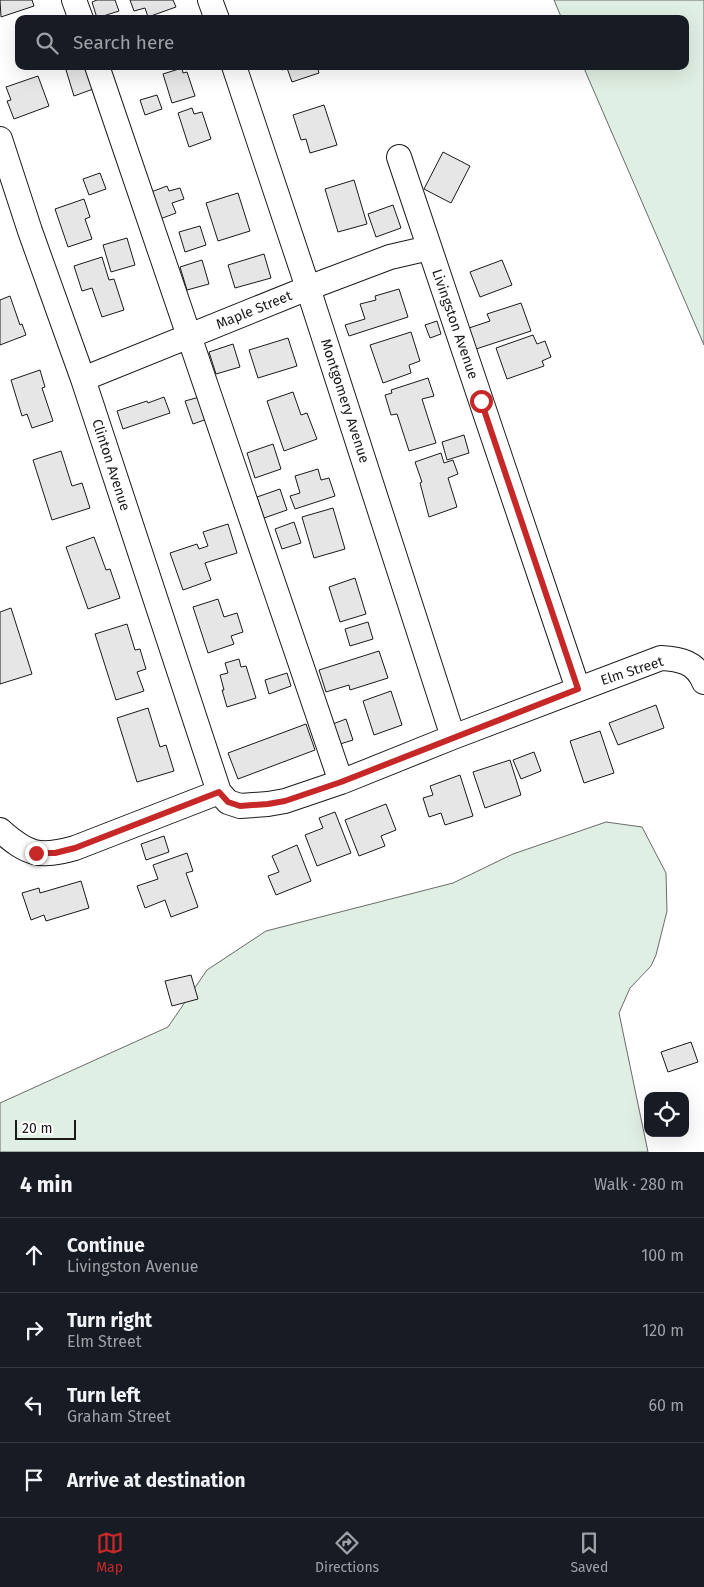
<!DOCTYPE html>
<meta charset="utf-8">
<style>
body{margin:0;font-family:"Fira Sans",sans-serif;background:#20242c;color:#f1f3f6}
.controls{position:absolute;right:15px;bottom:15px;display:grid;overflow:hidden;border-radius:10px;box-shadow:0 5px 20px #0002}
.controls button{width:45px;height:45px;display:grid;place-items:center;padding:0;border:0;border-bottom:1px solid #363941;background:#171b24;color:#f1f3f6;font:25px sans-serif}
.scale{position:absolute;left:15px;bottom:12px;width:61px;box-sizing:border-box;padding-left:5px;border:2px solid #1a1a1a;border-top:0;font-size:14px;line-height:18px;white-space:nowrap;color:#1a1a1a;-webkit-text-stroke:4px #fff;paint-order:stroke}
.stop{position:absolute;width:15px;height:15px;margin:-11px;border:4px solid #c62828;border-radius:50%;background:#fff}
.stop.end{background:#c62828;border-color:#fff;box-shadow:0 1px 5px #0008}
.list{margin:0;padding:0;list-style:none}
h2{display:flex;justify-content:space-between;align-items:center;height:65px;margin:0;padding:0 20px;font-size:21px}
h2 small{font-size:16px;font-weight:400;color:#9ea1a6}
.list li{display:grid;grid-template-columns:32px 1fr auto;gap:15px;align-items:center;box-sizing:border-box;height:75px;padding:0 20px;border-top:1px solid #363941}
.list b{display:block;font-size:19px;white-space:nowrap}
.list p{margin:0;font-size:16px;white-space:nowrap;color:#9ea1a6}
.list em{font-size:16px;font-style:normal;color:#9ea1a6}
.icon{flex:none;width:28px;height:28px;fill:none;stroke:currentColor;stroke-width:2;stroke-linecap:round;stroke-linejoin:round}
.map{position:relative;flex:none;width:704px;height:1152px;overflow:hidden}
.search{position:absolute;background:#171b24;box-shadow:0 5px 20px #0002;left:15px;right:15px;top:15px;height:55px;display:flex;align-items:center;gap:12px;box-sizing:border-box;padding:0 18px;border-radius:10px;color:#9ea1a6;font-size:19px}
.sheet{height:365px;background:#171b24}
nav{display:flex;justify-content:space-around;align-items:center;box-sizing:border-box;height:70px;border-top:1px solid #363941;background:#171b24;font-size:14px;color:#9ea1a6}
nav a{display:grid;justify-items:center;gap:2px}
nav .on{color:#c62828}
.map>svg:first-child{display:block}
</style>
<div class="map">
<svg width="704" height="1152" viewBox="0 0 704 1152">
<rect width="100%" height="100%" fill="#fff"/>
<path fill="#e0efe3" stroke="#6a6a6a" d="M554 0H704V345L583 66H685V19H562Z
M606 822 642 827 666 873 667 911 656 955 651 966 630 988 619 1013 648 1152H0V1103L168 1027 207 970 266 931 453 883 513 854Z"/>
<path fill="#e6e6e6" stroke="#1a1a1a" d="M0 0H32L34 6 1 17Z
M97 0H115L119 11 97 18 92 2Z
M130 0H173L176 7 148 17 145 8 134 11Z
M77 66H88L96 88 74 96 66 70Z
M281 66H317L319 73 292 82 287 68 282 70Z
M182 68 183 73 187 72 195 96 172 103 163 74Z
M38 76 49 106 14 119 7 101 11 100 6 87Z
M157 95 162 109 145 115 140 100Z
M324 105 337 145 310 153 306 139 301 140 293 115Z
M192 108 194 114 202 112 211 139 189 147 178 113Z
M443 152 470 166 451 203 424 189Z
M100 173 106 189 89 195 83 179Z
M354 180 367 224 338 232 325 189Z
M167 186 169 191 180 188 184 199 172 203 176 213 160 219 151 192Z
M238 193 250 231 218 241 206 203Z
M84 199 90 217 85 219 92 239 68 247 55 209Z
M393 205 401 228 376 237 368 214Z
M200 226 206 245 185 252 179 232Z
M127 238 135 265 111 272 103 245Z
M264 254 271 278 235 288 228 265Z
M102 257 109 280 114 279 124 310 102 317 92 288 82 291 74 266Z
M202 260 209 284 187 290 180 267Z
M502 260 512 285 480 297 470 272Z
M399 289 408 317 349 336 345 325 365 319 360 304 376 300 375 296Z
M10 296 20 325 22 324 26 335 0 345V300Z
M521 303 531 331 473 350 466 329 490 321 487 314Z
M437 321 441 334 430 338 425 325Z
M411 332 420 361 409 365 411 373 383 383 370 345Z
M533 335 537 344 545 341 551 357 542 361 544 366 507 379 496 348Z
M288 338 297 366 258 378 249 350Z
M233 344 240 367 216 374 209 352Z
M40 370 45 387 42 388 53 421 32 428 27 414 22 416 11 380Z
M428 378 434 396 422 399 436 443 409 451 397 414 391 415 385 395 392 393 391 390Z
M293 392 301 415 307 413 317 439 284 451 267 401Z
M203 396 210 418 193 424 185 401Z
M164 397 170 413 123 429 117 411 147 401 148 403Z
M464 435 469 453 447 460 442 442Z
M273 444 281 469 255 478 247 453Z
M61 451 72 486 82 483 90 508 52 520 33 460Z
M441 453 444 463 453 460 458 474 448 478 457 507 429 517 420 483 422 482 415 462Z
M318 469 321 480 329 478 335 496 295 509 290 496 300 493 295 476Z
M280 489 287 510 264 518 257 497Z
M333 508 345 549 314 558 302 517Z
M294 522 301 543 282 549 275 529Z
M228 524 237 553 205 563 211 580 183 590 170 553 197 544 199 549 208 546 203 532Z
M94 537 106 570 110 569 120 598 88 609 66 547Z
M355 578 366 614 340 622 329 587Z
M218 599 224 617 237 613 243 632 231 636 234 644 208 653 193 607Z
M11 608 32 674 0 684V612Z
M368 622 373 639 350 646 345 629Z
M127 624 135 650 140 649 146 669 137 672 144 691 116 700 95 634Z
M379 651 388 678 350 690 349 685 326 692 319 670Z
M239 659 241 667 246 666 256 698 227 707 222 690H224L220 675 228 673 225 663Z
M287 673 291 686 269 694 265 680Z
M391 691 402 725 374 735 363 701Z
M656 705 664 728 618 745 609 723Z
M148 708 160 747 166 745 174 771 137 782 117 718Z
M346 719 353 740 337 745 330 725Z
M306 724 315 750 238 779 228 753Z
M600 731 614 773 584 783 570 741Z
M534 752 541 771 521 779 513 760Z
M510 760 521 795 485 808 473 772Z
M460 775 473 816 445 825 441 813 429 817 423 798 433 795 430 786Z
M386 804 396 830 381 836 385 846 359 856 345 820Z
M335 812 351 853 317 866 305 835 323 828 319 818Z
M164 836 169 852 146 860 141 844Z
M297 845 311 881 276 895 268 876 279 872 272 856Z
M187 853 193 871 186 873 198 907 171 917 165 900 145 908 137 886 158 879 153 865Z
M81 881 89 908 46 921 44 915 31 920 22 893 39 888 40 893Z
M191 975 198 999 172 1006 165 981Z
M691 1042 698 1062 668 1072 661 1052Z"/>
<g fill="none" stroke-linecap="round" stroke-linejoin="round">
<defs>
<path id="minor" d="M74 0 81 19
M210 0 217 19
M97 66 341 782
M234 66 308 288 453 737
M0 139 30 231 83 379 219 792 228 802 240 806 268 804 285 801 341 782 453 737 661 658C680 659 696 662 704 682
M399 157 578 689
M83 379 308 288 390 257 429 248
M0 830C28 855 39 858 75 848L219 792"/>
</defs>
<use href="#minor" stroke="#1a1a1a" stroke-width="26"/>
<use href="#minor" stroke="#fff" stroke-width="24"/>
</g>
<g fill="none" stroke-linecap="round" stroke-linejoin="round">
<path stroke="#c62828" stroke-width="6" d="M36 853H55L75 848 219 792 228 802 240 806 268 804 285 801 341 782 578 689 481 401"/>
</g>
<g text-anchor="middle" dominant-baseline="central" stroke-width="4" stroke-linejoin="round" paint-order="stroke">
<g font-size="14" fill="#1a1a1a" stroke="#fff">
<text transform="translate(254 310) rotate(-22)">Maple Street</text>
<text transform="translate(455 324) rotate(71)">Livingston Avenue</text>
<text transform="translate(345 401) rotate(72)">Montgomery Avenue</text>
<text transform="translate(111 465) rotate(72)">Clinton Avenue</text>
<text transform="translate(632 671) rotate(-18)">Elm Street</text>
</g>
</g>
</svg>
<div class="controls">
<button><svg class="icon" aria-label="locate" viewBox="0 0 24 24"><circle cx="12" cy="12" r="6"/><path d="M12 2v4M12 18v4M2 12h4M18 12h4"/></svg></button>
</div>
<div class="scale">20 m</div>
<div class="stop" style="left:481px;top:401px"></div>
<div class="stop end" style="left:36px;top:853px"></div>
<div class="search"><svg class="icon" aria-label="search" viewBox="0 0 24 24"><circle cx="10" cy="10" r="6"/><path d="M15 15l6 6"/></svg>Search here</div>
</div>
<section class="sheet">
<h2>4 min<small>Walk · 280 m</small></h2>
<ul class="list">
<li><svg class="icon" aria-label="ahead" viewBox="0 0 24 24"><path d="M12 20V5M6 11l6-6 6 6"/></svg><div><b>Continue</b><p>Livingston Avenue</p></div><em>100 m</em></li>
<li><svg class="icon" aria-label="right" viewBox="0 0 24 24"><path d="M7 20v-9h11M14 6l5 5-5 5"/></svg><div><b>Turn right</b><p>Elm Street</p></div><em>120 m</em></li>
<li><svg class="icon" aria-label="left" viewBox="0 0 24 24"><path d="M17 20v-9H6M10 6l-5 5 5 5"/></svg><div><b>Turn left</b><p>Graham Street</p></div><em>60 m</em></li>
<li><svg class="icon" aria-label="arrive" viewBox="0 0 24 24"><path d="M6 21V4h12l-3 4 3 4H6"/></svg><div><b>Arrive at destination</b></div></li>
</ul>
</section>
<nav>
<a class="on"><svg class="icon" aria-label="map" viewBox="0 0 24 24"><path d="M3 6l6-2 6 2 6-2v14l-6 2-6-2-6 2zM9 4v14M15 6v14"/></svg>Map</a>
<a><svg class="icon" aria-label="directions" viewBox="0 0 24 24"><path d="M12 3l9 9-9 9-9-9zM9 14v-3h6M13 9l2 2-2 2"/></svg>Directions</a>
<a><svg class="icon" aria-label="saved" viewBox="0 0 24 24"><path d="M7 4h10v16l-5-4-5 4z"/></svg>Saved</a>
</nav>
